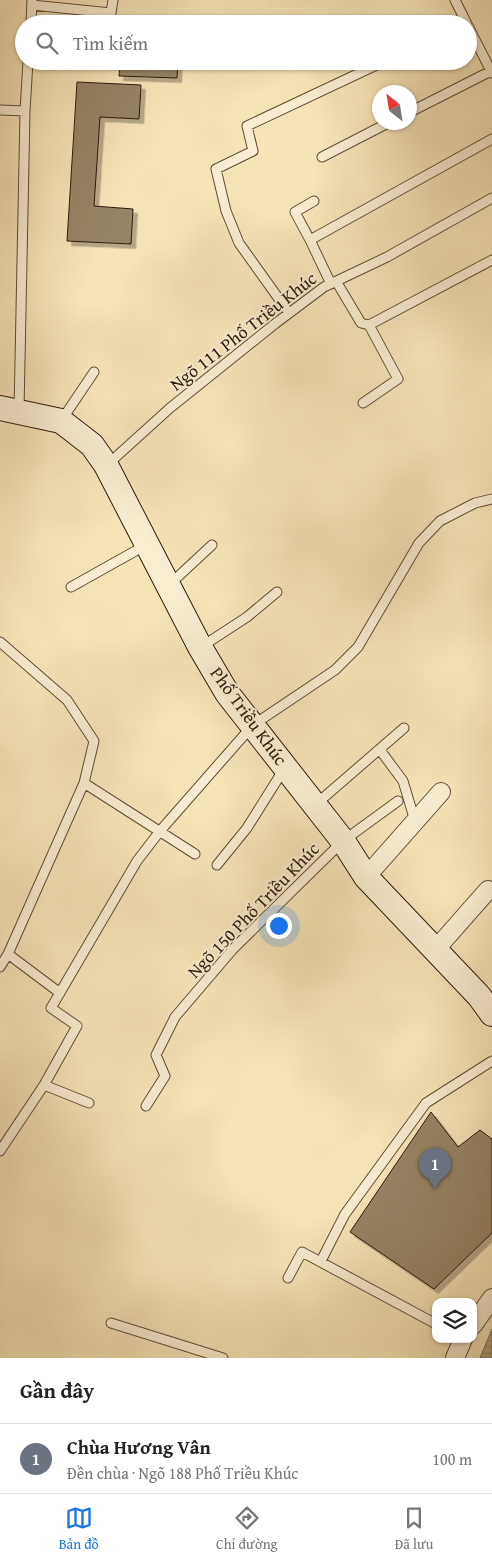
<!DOCTYPE html>
<html lang="vi">
<meta charset="utf-8">
<style>
body{margin:0;font-family:"Gentium Book Plus",serif;background:#f6f6f6;color:#222}
.controls{position:absolute;right:15px;bottom:15px;display:grid;overflow:hidden;border-radius:10px;box-shadow:0 1px 4px #0004}
.controls button{width:45px;height:45px;display:grid;place-items:center;padding:0;border:0;border-bottom:1px solid #e0e0e0;background:#fff;color:#222;font:25px sans-serif}
.compass{position:absolute;left:372px;top:85px;width:45px;height:45px;border-radius:50%;background:#fff;box-shadow:0 1px 4px #0004;rotate:330deg}
.you{position:absolute;left:278px;top:925px;width:18px;height:18px;margin:-12px;border:4px solid #fff;border-radius:50%;background:#1a73e8;box-shadow:0 0 0 8px #1a73e833}
.badge{display:grid;place-items:center;width:32px;height:32px;border-radius:50%;background:#1a73e8;color:#fff;font-size:16px;font-weight:700}
.pin{position:absolute;translate:-50% -41px;filter:drop-shadow(0 1px 2px #0008)}
.pin::after{content:'';position:absolute;top:26px;width:18px;height:15px;background:inherit;clip-path:polygon(0 0,100% 0,50% 100%)}
.list{margin:0;padding:0;list-style:none}
h2{display:flex;justify-content:space-between;align-items:center;height:65px;margin:0;padding:0 20px;font-size:21px}
h2 small{font-size:16px;font-weight:400;color:#767676}
.list li{display:grid;grid-template-columns:32px 1fr auto;gap:15px;align-items:center;box-sizing:border-box;height:70px;padding:0 20px;border-top:1px solid #e0e0e0}
.list b{display:block;font-size:19px;white-space:nowrap}
.list p{margin:0;font-size:16px;white-space:nowrap;color:#767676}
.list em{font-size:16px;font-style:normal;color:#767676}
.icon{flex:none;width:28px;height:28px;fill:none;stroke:currentColor;stroke-width:2;stroke-linecap:round;stroke-linejoin:round}
.map{position:relative;flex:none;width:492px;height:1358px;overflow:hidden}
.search{position:absolute;background:#fff;box-shadow:0 1px 4px #0004;left:15px;right:15px;top:15px;height:55px;display:flex;align-items:center;gap:12px;box-sizing:border-box;padding:0 18px;border-radius:28px;color:#767676;font-size:19px}
.sheet{height:135px;background:#fff}
nav{display:flex;justify-content:space-around;align-items:center;box-sizing:border-box;height:70px;border-top:1px solid #e0e0e0;background:#fff;font-size:14px;color:#767676}
nav a{display:grid;justify-items:center;gap:2px}
nav .on{color:#1a73e8}
.map>svg:first-child{display:block}
</style>
<div class="map">
<svg width="492" height="1358" viewBox="0 0 492 1358">
<defs>
<pattern id="water-rules" width="6" height="5" patternUnits="userSpaceOnUse" patternTransform="scale(1.25)"><rect width="6" height="5" fill="#b1a07c"/><path d="M0 2.5h6" fill="none" stroke="#908264"/></pattern>
<filter id="shadow"><feDropShadow dx="4.5" dy="4.5" stdDeviation="0" flood-color="#0004"/></filter>
</defs>
<rect width="100%" height="100%" fill="#f5e4b6"/>
<filter id="stains"><feTurbulence type="fractalNoise" baseFrequency=".004" numOctaves="4"/><feColorMatrix values="0 0 0 0 .2 0 0 0 0 .09 0 0 0 0 .02 0 0 0 .5 -.17"/></filter>
<radialGradient id="worn" r=".72"><stop offset=".6" stop-color="#630" stop-opacity="0"/><stop offset="1" stop-color="#630" stop-opacity=".3"/></radialGradient>
<path fill="url(#water-rules)" stroke="#7c6b4e" d="M492 1329V1358H480Z"/>
<path fill="#958463" stroke="#2c1b0a" filter="url(#shadow)" d="M120 61H178L177 78 119 76Z
M77 82 141 85 139 119 100 117 94 206 133 209 131 244 67 241Z
M431 1112 458 1147 480 1130 492 1139V1233L434 1289 350 1232Z"/>
<g fill="none" stroke-linecap="round" stroke-linejoin="round">
<defs>
<path id="lane" d="M455 0 467 24
M32 5 111 13 113 0
M31 24 32 0
M468 26 492 73
M0 110 25 111
M410 112 491 71
M322 157 390 122
M310 240 295 212 314 201
M336 281 361 323 369 325 398 379 363 403
M331 284 310 240 492 139
M289 313 239 243 226 211 216 169 253 151 247 126 385 61
M369 325 492 260
M19 411 25 111 28 61
M61 421 94 372
M107 465 170 408 276 323 324 287 387 257 492 198
M169 585 212 545
M71 587 146 545
M0 642 67 700 94 741 84 783
M201 647 247 617 277 592
M380 750 403 781 415 821
M315 805 404 728
M217 865 247 828 284 769
M8 954 60 993
M0 967 8 954 84 783 195 854
M44 1085 89 1103
M146 1106 165 1076 156 1055 175 1017 233 949 343 841 398 801
M0 1151 44 1085 77 1026 51 1008 137 861 160 831 253 725 335 670 358 647 419 543 440 521 475 503 492 499
M321 1261 345 1214 426 1103 492 1061
M288 1278 302 1252 436 1324
M111 1323 223 1358"/>
<path id="street" d="M366 877 441 792
M436 949 488 890
M473 1325 492 1298
M455 1358 463 1339"/>
<path id="secondary" d="M0 408 61 421 92 445 106 465 200 647 227 693 343 841 366 877 479 996 492 1014"/>
</defs>
<use href="#lane" stroke="#5e4d35" stroke-width="11"/>
<use href="#street" stroke="#5e4d35" stroke-width="20"/>
<use href="#secondary" stroke="#2c1b0a" stroke-width="26"/>
<use href="#lane" stroke="#f8edd0" stroke-width="9"/>
<use href="#street" stroke="#f8edd0" stroke-width="18"/>
<use href="#secondary" stroke="#f8edd0" stroke-width="24"/>
</g>
<g text-anchor="middle" dominant-baseline="central" stroke-width="4" stroke-linejoin="round" paint-order="stroke">
<g font-size="18" fill="#2c1b0a" stroke="#f8edd0">
<text transform="translate(243 331) rotate(-38)">Ngõ 111 Phố Triều Khúc</text>
<text transform="translate(249 716) rotate(54)">Phố Triều Khúc</text>
<text transform="translate(253 910) rotate(-46)">Ngõ 150 Phố Triều Khúc</text>
</g>
</g>
<rect width="100%" height="100%" filter="url(#stains)"/>
<rect width="100%" height="100%" fill="url(#worn)"/>
</svg>
<div class="controls">
<button><svg class="icon" aria-label="layers" viewBox="0 0 24 24"><path d="M12 4l9 5-9 5-9-5zM3 14l9 5 9-5"/></svg></button>
</div>
<svg class="compass" viewBox="-18 -18 36 36"><path d="M0-13l5 13h-10z" fill="#e53935"/><path d="M0 13l5-13h-10z" fill="#767676"/></svg>
<div class="you"></div>
<div class="pin badge" style="left:435px;top:1189px;background:#6b7280">1</div>
<div class="search"><svg class="icon" aria-label="search" viewBox="0 0 24 24"><circle cx="10" cy="10" r="6"/><path d="M15 15l6 6"/></svg>Tìm kiếm</div>
</div>
<section class="sheet">
<h2>Gần đây<small></small></h2>
<ul class="list">
<li><span class="badge" style="background:#6b7280">1</span><div><b>Chùa Hương Vân</b><p>Đền chùa · Ngõ 188 Phố Triều Khúc</p></div><em>100 m</em></li>
</ul>
</section>
<nav>
<a class="on"><svg class="icon" aria-label="map" viewBox="0 0 24 24"><path d="M3 6l6-2 6 2 6-2v14l-6 2-6-2-6 2zM9 4v14M15 6v14"/></svg>Bản đồ</a>
<a><svg class="icon" aria-label="directions" viewBox="0 0 24 24"><path d="M12 3l9 9-9 9-9-9zM9 14v-3h6M13 9l2 2-2 2"/></svg>Chỉ đường</a>
<a><svg class="icon" aria-label="saved" viewBox="0 0 24 24"><path d="M7 4h10v16l-5-4-5 4z"/></svg>Đã lưu</a>
</nav>
